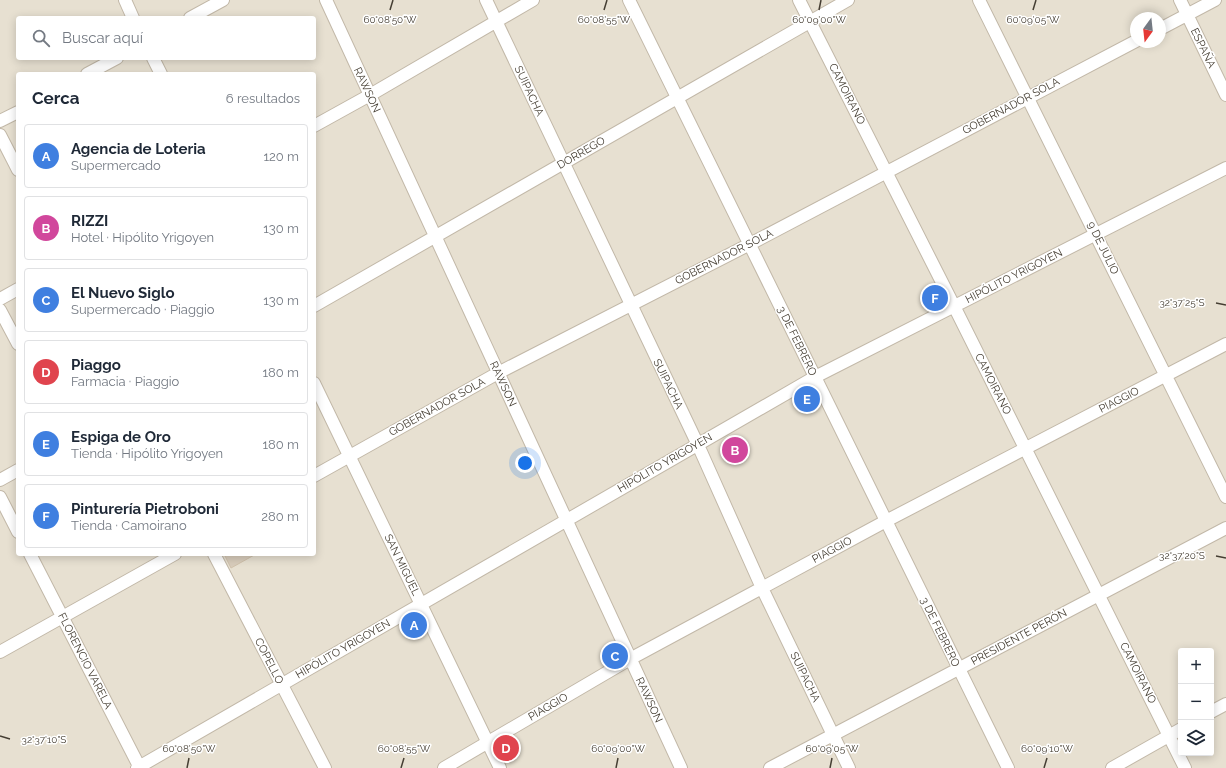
<!DOCTYPE html>
<html lang="es">
<meta charset="utf-8">
<style>
body{margin:0;font-family:Raleway,sans-serif;background:#f2f2f3;color:#1f2937}
.controls{position:absolute;right:12px;bottom:12px;display:grid;overflow:hidden;border-radius:4px;box-shadow:0 2px 10px #0003}
.controls button{width:36px;height:36px;display:grid;place-items:center;padding:0;border:0;border-bottom:1px solid #e0e1e3;background:#fff;color:#1f2937;font:20px sans-serif}
.compass{position:absolute;left:1130px;top:12px;width:36px;height:36px;border-radius:50%;background:#fff;box-shadow:0 2px 10px #0003;rotate:195deg}
.you{position:absolute;left:525px;top:463px;width:14px;height:14px;margin:-10px;border:3px solid #fff;border-radius:50%;background:#1a73e8;box-shadow:0 0 0 6px #1a73e833}
.badge{display:grid;place-items:center;width:26px;height:26px;border-radius:50%;background:#0b8043;color:#fff;font-size:13px;font-weight:700}
.pin{position:absolute;translate:-50% -50%;border:2px solid #fff;box-shadow:0 1px 4px #0006}
.list{margin:0;padding:0;list-style:none}
h2{display:flex;justify-content:space-between;align-items:center;height:52px;margin:0;padding:0 16px;font-size:17px}
h2 small{font-size:13px;font-weight:400;color:#747a83}
.list li{display:grid;grid-template-columns:26px 1fr auto;gap:12px;align-items:center;box-sizing:border-box;height:64px;margin:0 8px 8px;padding:0 8px;border:1px solid #e0e1e3;border-radius:4px}
.list b{display:block;font-size:15px;white-space:nowrap}
.list p{margin:0;font-size:13px;white-space:nowrap;color:#747a83}
.list em{font-size:13px;font-style:normal;color:#747a83}
.icon{flex:none;width:22px;height:22px;fill:none;stroke:currentColor;stroke-width:2;stroke-linecap:round;stroke-linejoin:round}
.map{position:relative;flex:none;width:1226px;height:768px;overflow:hidden}
.search{position:absolute;background:#fff;box-shadow:0 2px 10px #0003;left:16px;top:16px;width:300px;height:44px;display:flex;align-items:center;gap:10px;box-sizing:border-box;padding:0 14px;border-radius:4px;color:#747a83;font-size:15px}
.panel{position:absolute;background:#fff;box-shadow:0 2px 10px #0003;left:16px;top:72px;width:300px;height:484px;border-radius:4px}
.map>svg:first-child{display:block}
</style>
<div class="map">
<svg width="1226" height="768" viewBox="0 0 1226 768">
<rect width="100%" height="100%" fill="#f3eee3"/>
<path fill="#e7e0d1" fill-rule="evenodd" d="M0 0H1226V768H0ZM18 18H314V58H18ZM1136 18H1160V42H1136ZM18 74H314V554H18ZM1181 651H1211V753H1181Z"/>
<path fill="#d8ccbb" stroke="#d0c1ab" d="M224 554H256L231 568Z"/>
<g fill="none" stroke-linecap="round" stroke-linejoin="round">
<defs>
<path id="minor" d="M125 0 133 18
M326 0 681 768
M486 0 698 445 762 588 849 768
M629 0 1008 768
M799 0 954 306 1185 768
M979 0 1226 497
M1180 0 1226 95
M190 18 223 0
M1160 29 1215 0
M153 58 161 74
M87 74 117 58
M0 121 18 112
M314 126 370 95 533 0
M0 135 18 170
M0 299 18 289
M314 306 848 0
M0 310 18 344
M314 383 500 768
M314 476 498 373 750 244 1136 41
M0 480 18 470
M0 497 18 532
M30 554 140 768
M214 554 325 768
M0 652 175 554
M1211 712 1226 704
M137 768 815 377 1226 168
M444 768 630 659 886 521 1226 344
M770 768 1226 528
M1112 768 1181 729"/>
</defs>
<use href="#minor" stroke="#c2b8a8" stroke-width="14"/>
<use href="#minor" stroke="#fff" stroke-width="12"/>
</g>
<path fill="none" stroke="#453e33" stroke-width="1.5" d="M390 10 393 0M604 10 607 0M819 10 821 0M1033 10 1036 0M1216 303 1226 305M1216 556 1226 558M0 736 10 739M187 768 189 758M401 768 404 758M616 768 618 758M830 768 832 758M1044 768 1047 758"/>
<g text-anchor="middle" dominant-baseline="central" stroke-width="3" stroke-linejoin="round" paint-order="stroke">
<g font-size="11" fill="#453e33" stroke="#fff">
<text transform="translate(1203 48) rotate(64)">ESPAÑA</text>
<text transform="translate(367 90) rotate(65)">RAWSON</text>
<text transform="translate(529 91) rotate(65)">SUIPACHA</text>
<text transform="translate(847 94) rotate(63)">CAMOIRANO</text>
<text transform="translate(1011 106) rotate(-28)">GOBERNADOR SOLA</text>
<text transform="translate(581 153) rotate(-30)">DORREGO</text>
<text transform="translate(1103 248) rotate(64)">9 DE JULIO</text>
<text transform="translate(724 257) rotate(-27)">GOBERNADOR SOLA</text>
<text transform="translate(1014 276) rotate(-27)">HIPÓLITO YRIGOYEN</text>
<text transform="translate(797 341) rotate(64)">3 DE FEBRERO</text>
<text transform="translate(503 384) rotate(65)">RAWSON</text>
<text transform="translate(668 384) rotate(64)">SUIPACHA</text>
<text transform="translate(993 384) rotate(63)">CAMOIRANO</text>
<text transform="translate(1119 400) rotate(-27)">PIAGGIO</text>
<text transform="translate(437 407) rotate(-29)">GOBERNADOR SOLA</text>
<text transform="translate(665 463) rotate(-30)">HIPÓLITO YRIGOYEN</text>
<text transform="translate(832 550) rotate(-28)">PIAGGIO</text>
<text transform="translate(402 565) rotate(64)">SAN MIGUEL</text>
<text transform="translate(940 632) rotate(64)">3 DE FEBRERO</text>
<text transform="translate(1019 637) rotate(-28)">PRESIDENTE PERÓN</text>
<text transform="translate(343 649) rotate(-30)">HIPÓLITO YRIGOYEN</text>
<text transform="translate(85 661) rotate(63)">FLORENCIO VARELA</text>
<text transform="translate(269 661) rotate(63)">COPELLO</text>
<text transform="translate(1138 673) rotate(63)">CAMOIRANO</text>
<text transform="translate(805 677) rotate(64)">SUIPACHA</text>
<text transform="translate(649 700) rotate(65)">RAWSON</text>
<text transform="translate(548 707) rotate(-30)">PIAGGIO</text>
</g>
</g>
<g font-size="10" text-anchor="middle" fill="#453e33" stroke="#fff" stroke-width="3" stroke-linejoin="round" paint-order="stroke">
<text x="390" y="23">60°08'50"W</text>
<text x="604" y="23">60°08'55"W</text>
<text x="819" y="23">60°09'00"W</text>
<text x="1033" y="23">60°09'05"W</text>
<text x="1182" y="306">32°37'25"S</text>
<text x="1182" y="559">32°37'20"S</text>
<text x="44" y="743">32°37'10"S</text>
<text x="189" y="752">60°08'50"W</text>
<text x="404" y="752">60°08'55"W</text>
<text x="618" y="752">60°09'00"W</text>
<text x="832" y="752">60°09'05"W</text>
<text x="1047" y="752">60°09'10"W</text>
</g>
</svg>
<div class="controls">
<button>+</button>
<button>−</button>
<button><svg class="icon" aria-label="layers" viewBox="0 0 24 24"><path d="M12 4l9 5-9 5-9-5zM3 14l9 5 9-5"/></svg></button>
</div>
<svg class="compass" viewBox="-18 -18 36 36"><path d="M0-13l5 13h-10z" fill="#e53935"/><path d="M0 13l5-13h-10z" fill="#747a83"/></svg>
<div class="you"></div>
<div class="pin badge" style="left:414px;top:625px;background:#3f7fe0">A</div>
<div class="pin badge" style="left:735px;top:450px;background:#d1479c">B</div>
<div class="pin badge" style="left:615px;top:656px;background:#3f7fe0">C</div>
<div class="pin badge" style="left:506px;top:748px;background:#e0444e">D</div>
<div class="pin badge" style="left:807px;top:399px;background:#3f7fe0">E</div>
<div class="pin badge" style="left:935px;top:298px;background:#3f7fe0">F</div>
<div class="search"><svg class="icon" aria-label="search" viewBox="0 0 24 24"><circle cx="10" cy="10" r="6"/><path d="M15 15l6 6"/></svg>Buscar aquí</div>
<section class="panel">
<h2>Cerca<small>6 resultados</small></h2>
<ul class="list">
<li><span class="badge" style="background:#3f7fe0">A</span><div><b>Agencia de Loteria</b><p>Supermercado</p></div><em>120 m</em></li>
<li><span class="badge" style="background:#d1479c">B</span><div><b>RIZZI</b><p>Hotel · Hipólito Yrigoyen</p></div><em>130 m</em></li>
<li><span class="badge" style="background:#3f7fe0">C</span><div><b>El Nuevo Siglo</b><p>Supermercado · Piaggio</p></div><em>130 m</em></li>
<li><span class="badge" style="background:#e0444e">D</span><div><b>Piaggo</b><p>Farmacia · Piaggio</p></div><em>180 m</em></li>
<li><span class="badge" style="background:#3f7fe0">E</span><div><b>Espiga de Oro</b><p>Tienda · Hipólito Yrigoyen</p></div><em>180 m</em></li>
<li><span class="badge" style="background:#3f7fe0">F</span><div><b>Pinturería Pietroboni</b><p>Tienda · Camoirano</p></div><em>280 m</em></li>
</ul>
</section>
</div>
